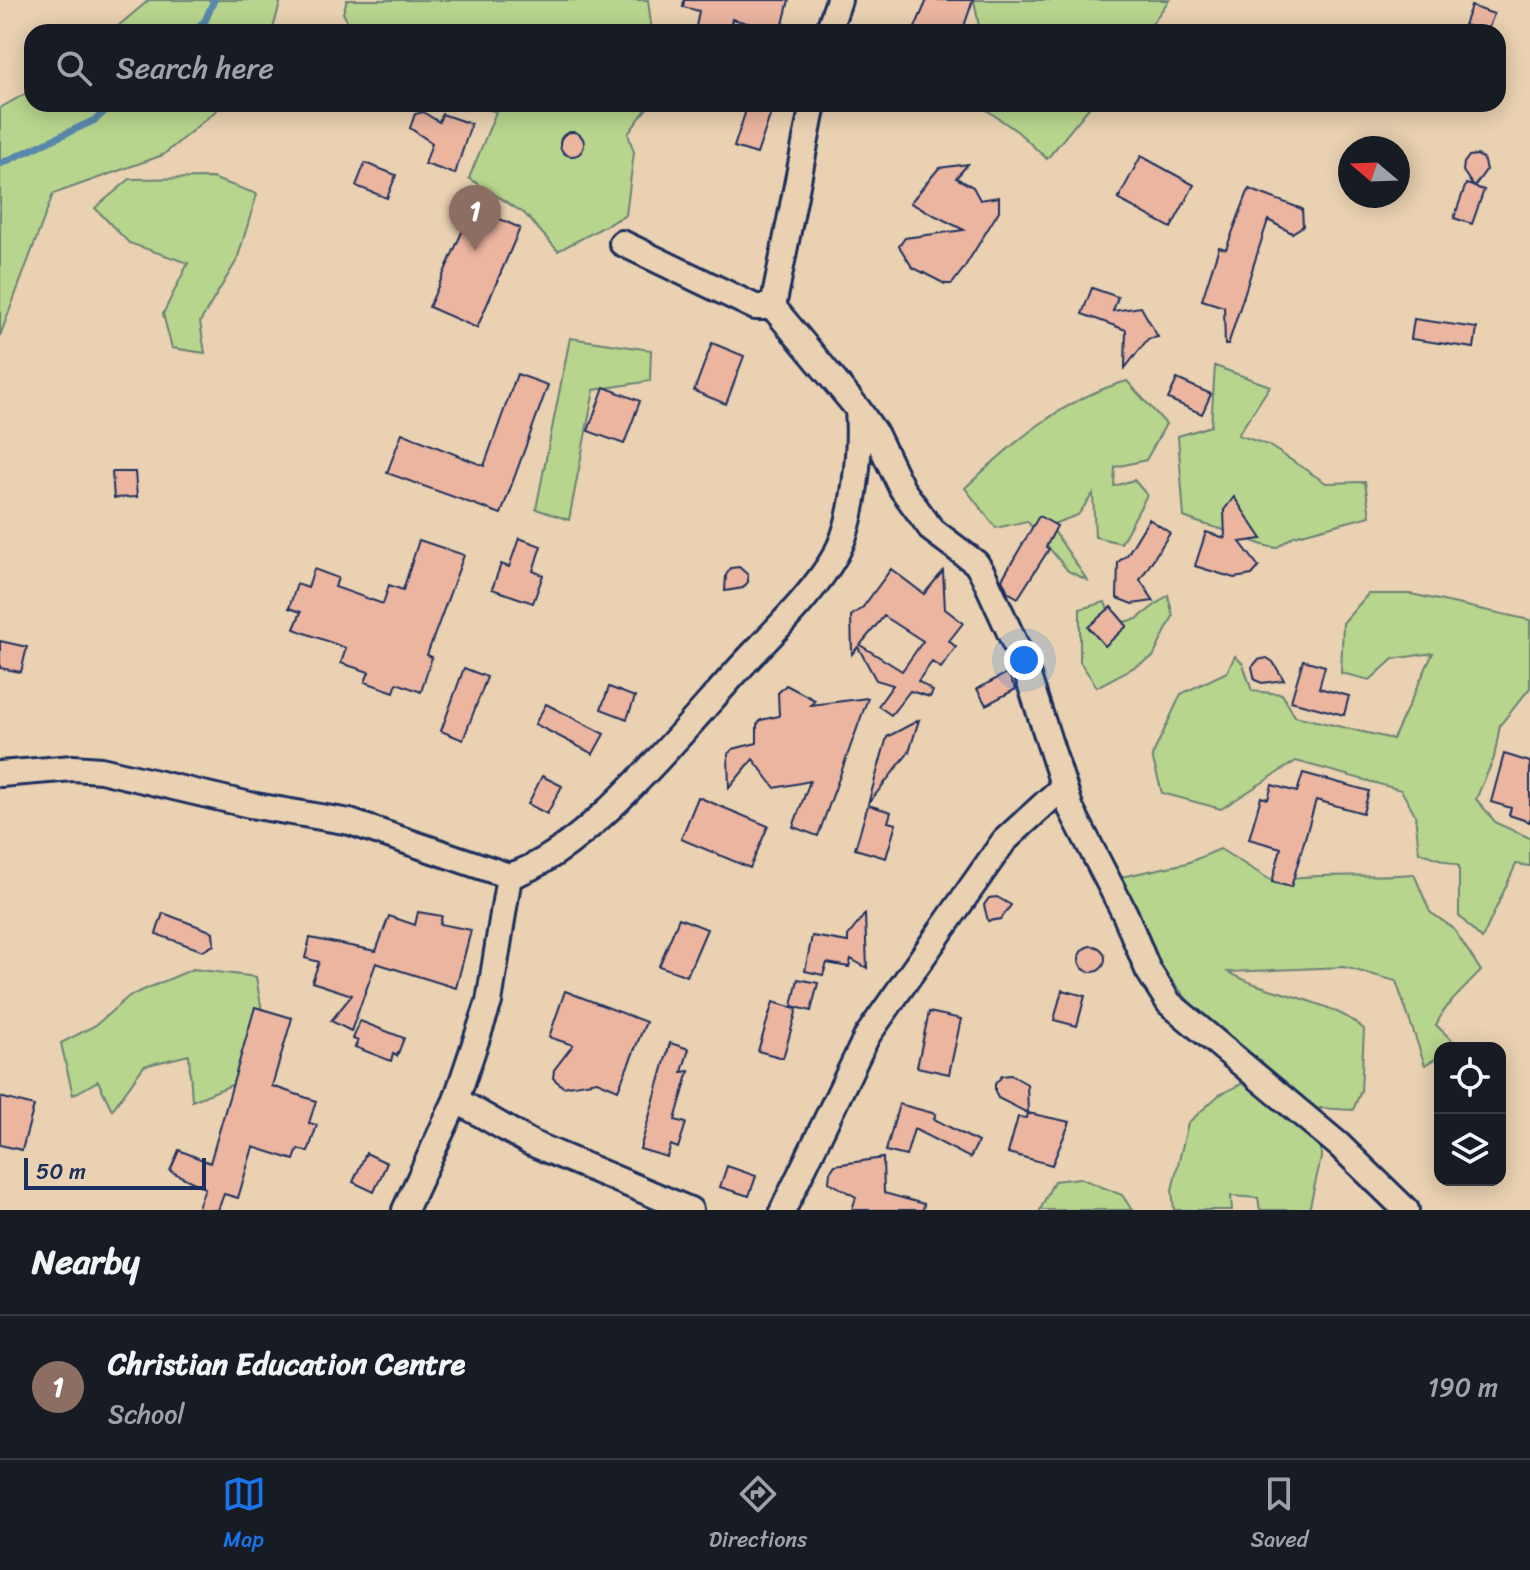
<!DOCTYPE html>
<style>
body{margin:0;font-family:Sriracha,sans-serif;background:#20242c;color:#f1f3f6}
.controls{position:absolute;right:24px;bottom:24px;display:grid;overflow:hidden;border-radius:16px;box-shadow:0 4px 20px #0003}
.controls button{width:72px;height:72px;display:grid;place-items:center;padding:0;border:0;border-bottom:2px solid #363941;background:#171b24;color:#f1f3f6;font:40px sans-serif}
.compass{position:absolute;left:1338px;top:136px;width:72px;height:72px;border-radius:50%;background:#171b24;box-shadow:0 4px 20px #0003;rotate:289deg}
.scale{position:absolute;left:24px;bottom:20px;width:182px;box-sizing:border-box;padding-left:8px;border:4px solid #1b2f5e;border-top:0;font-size:22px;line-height:28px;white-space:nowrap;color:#1b2f5e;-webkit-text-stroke:6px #e9d1b1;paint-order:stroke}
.you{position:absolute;left:1024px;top:660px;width:28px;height:28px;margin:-20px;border:6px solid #fff;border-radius:50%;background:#1a73e8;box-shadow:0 0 0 12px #1a73e833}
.badge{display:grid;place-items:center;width:52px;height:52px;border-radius:50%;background:#1a73e8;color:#fff;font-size:26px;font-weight:700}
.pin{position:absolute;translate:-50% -66px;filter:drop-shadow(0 2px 4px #0008)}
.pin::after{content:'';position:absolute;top:42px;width:28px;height:24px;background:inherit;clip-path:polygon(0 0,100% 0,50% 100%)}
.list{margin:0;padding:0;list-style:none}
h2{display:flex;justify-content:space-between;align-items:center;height:104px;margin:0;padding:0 32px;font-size:34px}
h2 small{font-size:26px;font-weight:400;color:#9ea1a6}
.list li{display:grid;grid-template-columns:52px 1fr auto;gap:24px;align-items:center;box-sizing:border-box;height:144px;padding:0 32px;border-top:2px solid #363941}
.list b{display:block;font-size:30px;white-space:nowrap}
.list p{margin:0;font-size:26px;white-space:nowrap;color:#9ea1a6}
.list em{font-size:26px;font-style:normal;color:#9ea1a6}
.icon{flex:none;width:44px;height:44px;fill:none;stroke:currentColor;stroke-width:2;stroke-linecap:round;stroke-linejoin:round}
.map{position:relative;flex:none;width:1530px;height:1210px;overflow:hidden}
.search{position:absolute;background:#171b24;box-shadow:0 4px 20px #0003;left:24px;right:24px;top:24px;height:88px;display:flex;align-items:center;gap:20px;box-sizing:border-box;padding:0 28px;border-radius:24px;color:#9ea1a6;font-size:30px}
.sheet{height:248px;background:#171b24}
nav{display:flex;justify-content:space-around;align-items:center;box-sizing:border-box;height:112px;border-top:2px solid #363941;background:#171b24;font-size:22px;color:#9ea1a6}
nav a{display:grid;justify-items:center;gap:4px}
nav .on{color:#1a73e8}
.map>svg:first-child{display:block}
</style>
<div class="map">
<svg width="1530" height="1210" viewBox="0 0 1530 1210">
<rect width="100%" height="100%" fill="#e9d1b1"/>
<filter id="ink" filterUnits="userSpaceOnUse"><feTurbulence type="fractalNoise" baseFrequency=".0125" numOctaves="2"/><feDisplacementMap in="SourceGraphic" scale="16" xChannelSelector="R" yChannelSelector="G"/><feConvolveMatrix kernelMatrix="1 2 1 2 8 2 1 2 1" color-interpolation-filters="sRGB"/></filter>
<g filter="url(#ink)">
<path fill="#b8d58d" stroke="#6a8276" stroke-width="2" d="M149 0H281L272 32H111Z
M347 0H648L652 32H353L343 13Z
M974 0H1169L1146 32H980Z
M32 90V104H224L163 155 53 194 0 336V108Z
M477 104H650L628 134 634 152 626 215 558 251 525 214 469 178 496 112Z
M984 104H1092L1047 159 1018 132 984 108Z
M212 178 257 194 237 260 200 322 205 353 172 348 163 314 188 263 129 243 95 208 130 179Z
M570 338 651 350 650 381 594 390 569 520 536 509Z
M1215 366 1270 386 1238 435 1268 445 1326 483 1365 482 1370 516 1294 536 1276 548C1262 546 1252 541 1239 535 1221 528 1202 525 1184 517L1178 436 1211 426Z
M1127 381 1166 424 1146 460 1115 467 1114 486 1134 480 1147 495 1121 543 1095 537 1093 494 1078 515 1050 525 1087 580 1068 571 1027 521 996 528 965 488C1012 443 1064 398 1127 381Z
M1368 594H1411L1530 620V688L1500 725 1494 758 1476 799 1496 823 1530 838V866L1516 864 1482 939 1459 916V866L1419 852 1415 814 1401 790 1296 761 1221 809 1162 793 1152 756 1181 694 1227 672 1235 656 1243 664 1252 691 1282 694 1295 716 1393 739 1433 653 1393 659 1370 680 1341 673 1343 623Z
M1168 595 1173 616 1153 657 1097 687 1080 662V609L1105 602 1113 624 1137 619Z
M1220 849 1272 881C1318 872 1366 878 1414 874L1430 912 1453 928 1481 971 1445 1008 1436 1025 1457 1045 1440 1048V1056L1425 1065 1396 981 1344 967 1228 972C1271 996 1326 997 1364 1029L1361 1091 1353 1110 1320 1108 1321 1158 1309 1210H1260L1258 1198 1231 1196 1232 1210H1174L1172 1190 1188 1123 1219 1095 1265 1072 1199 1014 1145 948 1116 878 1187 863Z
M193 969 256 977 263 1017 244 1080 192 1101 189 1055 144 1066 112 1110 98 1081 73 1095 61 1043 96 1025 129 996Z
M1080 1178 1122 1195 1132 1210H1040L1054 1181Z"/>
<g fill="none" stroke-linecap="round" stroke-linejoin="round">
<path stroke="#5888ac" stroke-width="7" d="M192 32 205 21 214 0
M0 164 95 120 113 104"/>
</g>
<path fill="#ebb5a0" stroke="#1b2f5e" stroke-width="2" fill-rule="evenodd" d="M684 0H789L781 32 732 19 729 32H695L699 11 683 7Z
M927 0H973L962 32H913Z
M1471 6 1494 14 1487 32 1464 25Z
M748 104H774L757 154 734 147Z
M423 112 439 122 442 114 471 124 455 174 425 164 432 143 410 128 415 114Z
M560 144a12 12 0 1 1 24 0a12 12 0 1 1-24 0Z
M1477 155 1483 158 1486 170 1474 187 1484 190 1472 224 1454 218 1466 184 1473 186 1463 171 1464 163 1469 156Z
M1141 156 1194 185 1171 228 1118 199Z
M365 163 396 175 387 198 356 186Z
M968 164 956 178 973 187 980 200 999 197V211L964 268 952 284H945L912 267 899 246 905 238 964 230 910 203 939 168Z
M1249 189 1302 209 1303 226 1292 233 1268 220 1228 345H1225L1224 307 1202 300 1219 247 1226 249Z
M473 207 520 228 477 328 429 307Z
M1092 288 1118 297 1113 311 1141 307 1158 337 1148 339 1125 368 1126 330 1082 314Z
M1414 319 1477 328 1474 348 1411 339Z
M712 343 744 356 726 404 694 391Z
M517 374 548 385 501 514 387 473 402 433 484 466Z
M1177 379 1211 394 1202 414 1168 399Z
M604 387 640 401 624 444 588 431Z
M112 472H135L137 497 114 498Z
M1234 497 1262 539 1240 542 1259 567 1252 575 1234 578 1195 566 1206 532 1225 538 1224 510Z
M1039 516 1057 526 1046 547 1049 549 1018 598 1008 592 1002 579Z
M1149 519 1170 533 1140 580 1154 601 1132 604 1117 598 1118 562 1127 555Z
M519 538 541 546 533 571 543 575 533 603 492 589 501 564 509 567Z
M419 540 464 555 427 655 432 657 421 692 397 683 394 692 365 682 369 672 341 663 346 648 294 629 301 612 289 608 297 584 308 588 314 569 338 578 335 587 383 604 389 585 403 590Z
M739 567 748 575V582L743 588 725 591 726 575 731 568Z
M891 569 924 594 943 571 945 609 963 623 949 641 956 647 941 668 932 662 918 681 933 691 930 697 910 691 891 715 878 706 893 685 876 680 858 647 852 654 851 616 863 607ZM884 616 923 641 902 671 860 645Z
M1111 607 1127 626 1105 646 1088 627Z
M0 641 27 647 21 672 0 668Z
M1267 658 1273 662 1284 680 1262 683 1255 680 1252 667 1258 660Z
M1303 660 1325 666 1319 688 1349 696 1344 715 1291 701Z
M464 668 487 677 463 740 441 731Z
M1007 673 1016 689 986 705 977 689Z
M786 685 815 700 811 705 868 698 818 836 793 827 810 781 775 788 753 759 729 788 728 754 733 749 757 743V725L761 720 779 716 778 693Z
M609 687 635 697 627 719 601 709Z
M546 704 604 734 593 754 535 724Z
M919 720 909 752 868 804 887 737Z
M1504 754 1530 762V822L1509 815 1511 808 1491 802Z
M1303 773 1369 791 1363 813 1316 800 1291 887 1272 882 1281 848 1249 839 1261 797 1268 799 1272 785 1297 792Z
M542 776 562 786 547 814 528 804Z
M698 797 768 826 750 868 681 839Z
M868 805 891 812 888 822 896 824 886 858 855 849Z
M997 897 1011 905 1001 919 988 921 984 905 989 898Z
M418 912 442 916 440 924 471 930 456 988 376 963 351 1031 331 1021 352 995 312 982 319 962 305 958 310 938 376 951 389 916 415 925Z
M163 913 213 932 214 945 203 951 156 934Z
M865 914 867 968 851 959 849 967 827 963 823 975 805 971 812 936 848 942V936Z
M679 918 707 929 687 976 659 966Z
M1079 959a13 13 0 1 1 26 0a13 13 0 1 1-26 0Z
M798 979 818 983 811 1011 792 1006Z
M1062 990 1085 996 1077 1026 1054 1020Z
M565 991 646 1022 618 1090 597 1081 563 1087 553 1078 554 1070 573 1045 549 1037Z
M773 1002 797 1009 783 1058 758 1051Z
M255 1007 292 1018 272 1086 316 1101 309 1123 317 1125 308 1152 298 1149 294 1160 253 1147 238 1198 224 1194 218 1210H197L205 1188 170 1171 179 1150 210 1163Z
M929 1012 961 1019 949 1074 917 1067Z
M360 1021 404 1038 397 1056 393 1054 391 1061 355 1047 358 1041 353 1039Z
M670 1043 689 1049 682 1072 689 1071 675 1120 686 1123 678 1148 671 1145 667 1157 640 1149Z
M1011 1075 1027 1084 1028 1113 1070 1122 1052 1165 1008 1153 1018 1117 1027 1118 1028 1113 998 1098 995 1092V1084L1002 1076Z
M0 1097 34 1106 22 1150 0 1145Z
M899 1104 936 1114 934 1119 978 1142 970 1158 914 1129 906 1156 886 1151Z
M366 1153 387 1163 374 1192 353 1182Z
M883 1158 884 1193 924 1204 923 1210H852L856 1197 829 1182 830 1172 835 1165Z
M727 1166 756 1176 749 1196 720 1187Z"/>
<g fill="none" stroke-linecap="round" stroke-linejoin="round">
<defs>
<path id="minor" d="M828 32 839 0
M622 243 755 307H773L858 409 876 435 902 489 932 530 976 563 983 574 1023 661 1071 809 1125 914 1148 970 1169 1003 1339 1145 1406 1210
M773 307 813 104
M0 774 73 768 101 770 250 805 350 822 509 876C584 855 684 729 738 670 770 635 813 595 836 554 855 520 861 449 858 410
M509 876 489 1002 456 1100 531 1143 690 1210
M405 1210 456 1100
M783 1210 867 1036 1004 841 1063 787"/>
</defs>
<use href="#minor" stroke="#1b2f5e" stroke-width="30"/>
<use href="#minor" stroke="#e9d1b1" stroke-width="24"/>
</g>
</g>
</svg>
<div class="controls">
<button><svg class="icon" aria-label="locate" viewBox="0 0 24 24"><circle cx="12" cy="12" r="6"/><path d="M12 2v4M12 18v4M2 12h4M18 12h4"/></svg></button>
<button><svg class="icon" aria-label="layers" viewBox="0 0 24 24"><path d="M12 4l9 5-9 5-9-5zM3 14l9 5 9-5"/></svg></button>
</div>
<svg class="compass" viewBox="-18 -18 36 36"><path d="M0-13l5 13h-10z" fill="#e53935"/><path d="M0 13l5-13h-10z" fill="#9ea1a6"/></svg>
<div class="scale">50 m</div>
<div class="you"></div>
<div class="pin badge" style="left:475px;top:251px;background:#8d6e63">1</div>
<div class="search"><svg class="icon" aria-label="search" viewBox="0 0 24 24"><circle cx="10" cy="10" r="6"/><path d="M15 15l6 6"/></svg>Search here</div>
</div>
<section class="sheet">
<h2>Nearby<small></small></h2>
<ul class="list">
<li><span class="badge" style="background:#8d6e63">1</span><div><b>Christian Education Centre</b><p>School</p></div><em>190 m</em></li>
</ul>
</section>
<nav>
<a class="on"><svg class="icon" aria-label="map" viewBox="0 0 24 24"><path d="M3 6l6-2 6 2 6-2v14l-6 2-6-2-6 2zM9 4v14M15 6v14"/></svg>Map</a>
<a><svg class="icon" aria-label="directions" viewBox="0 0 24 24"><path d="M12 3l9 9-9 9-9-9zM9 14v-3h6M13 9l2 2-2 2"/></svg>Directions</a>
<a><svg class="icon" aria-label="saved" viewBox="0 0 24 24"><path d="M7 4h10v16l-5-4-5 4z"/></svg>Saved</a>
</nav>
